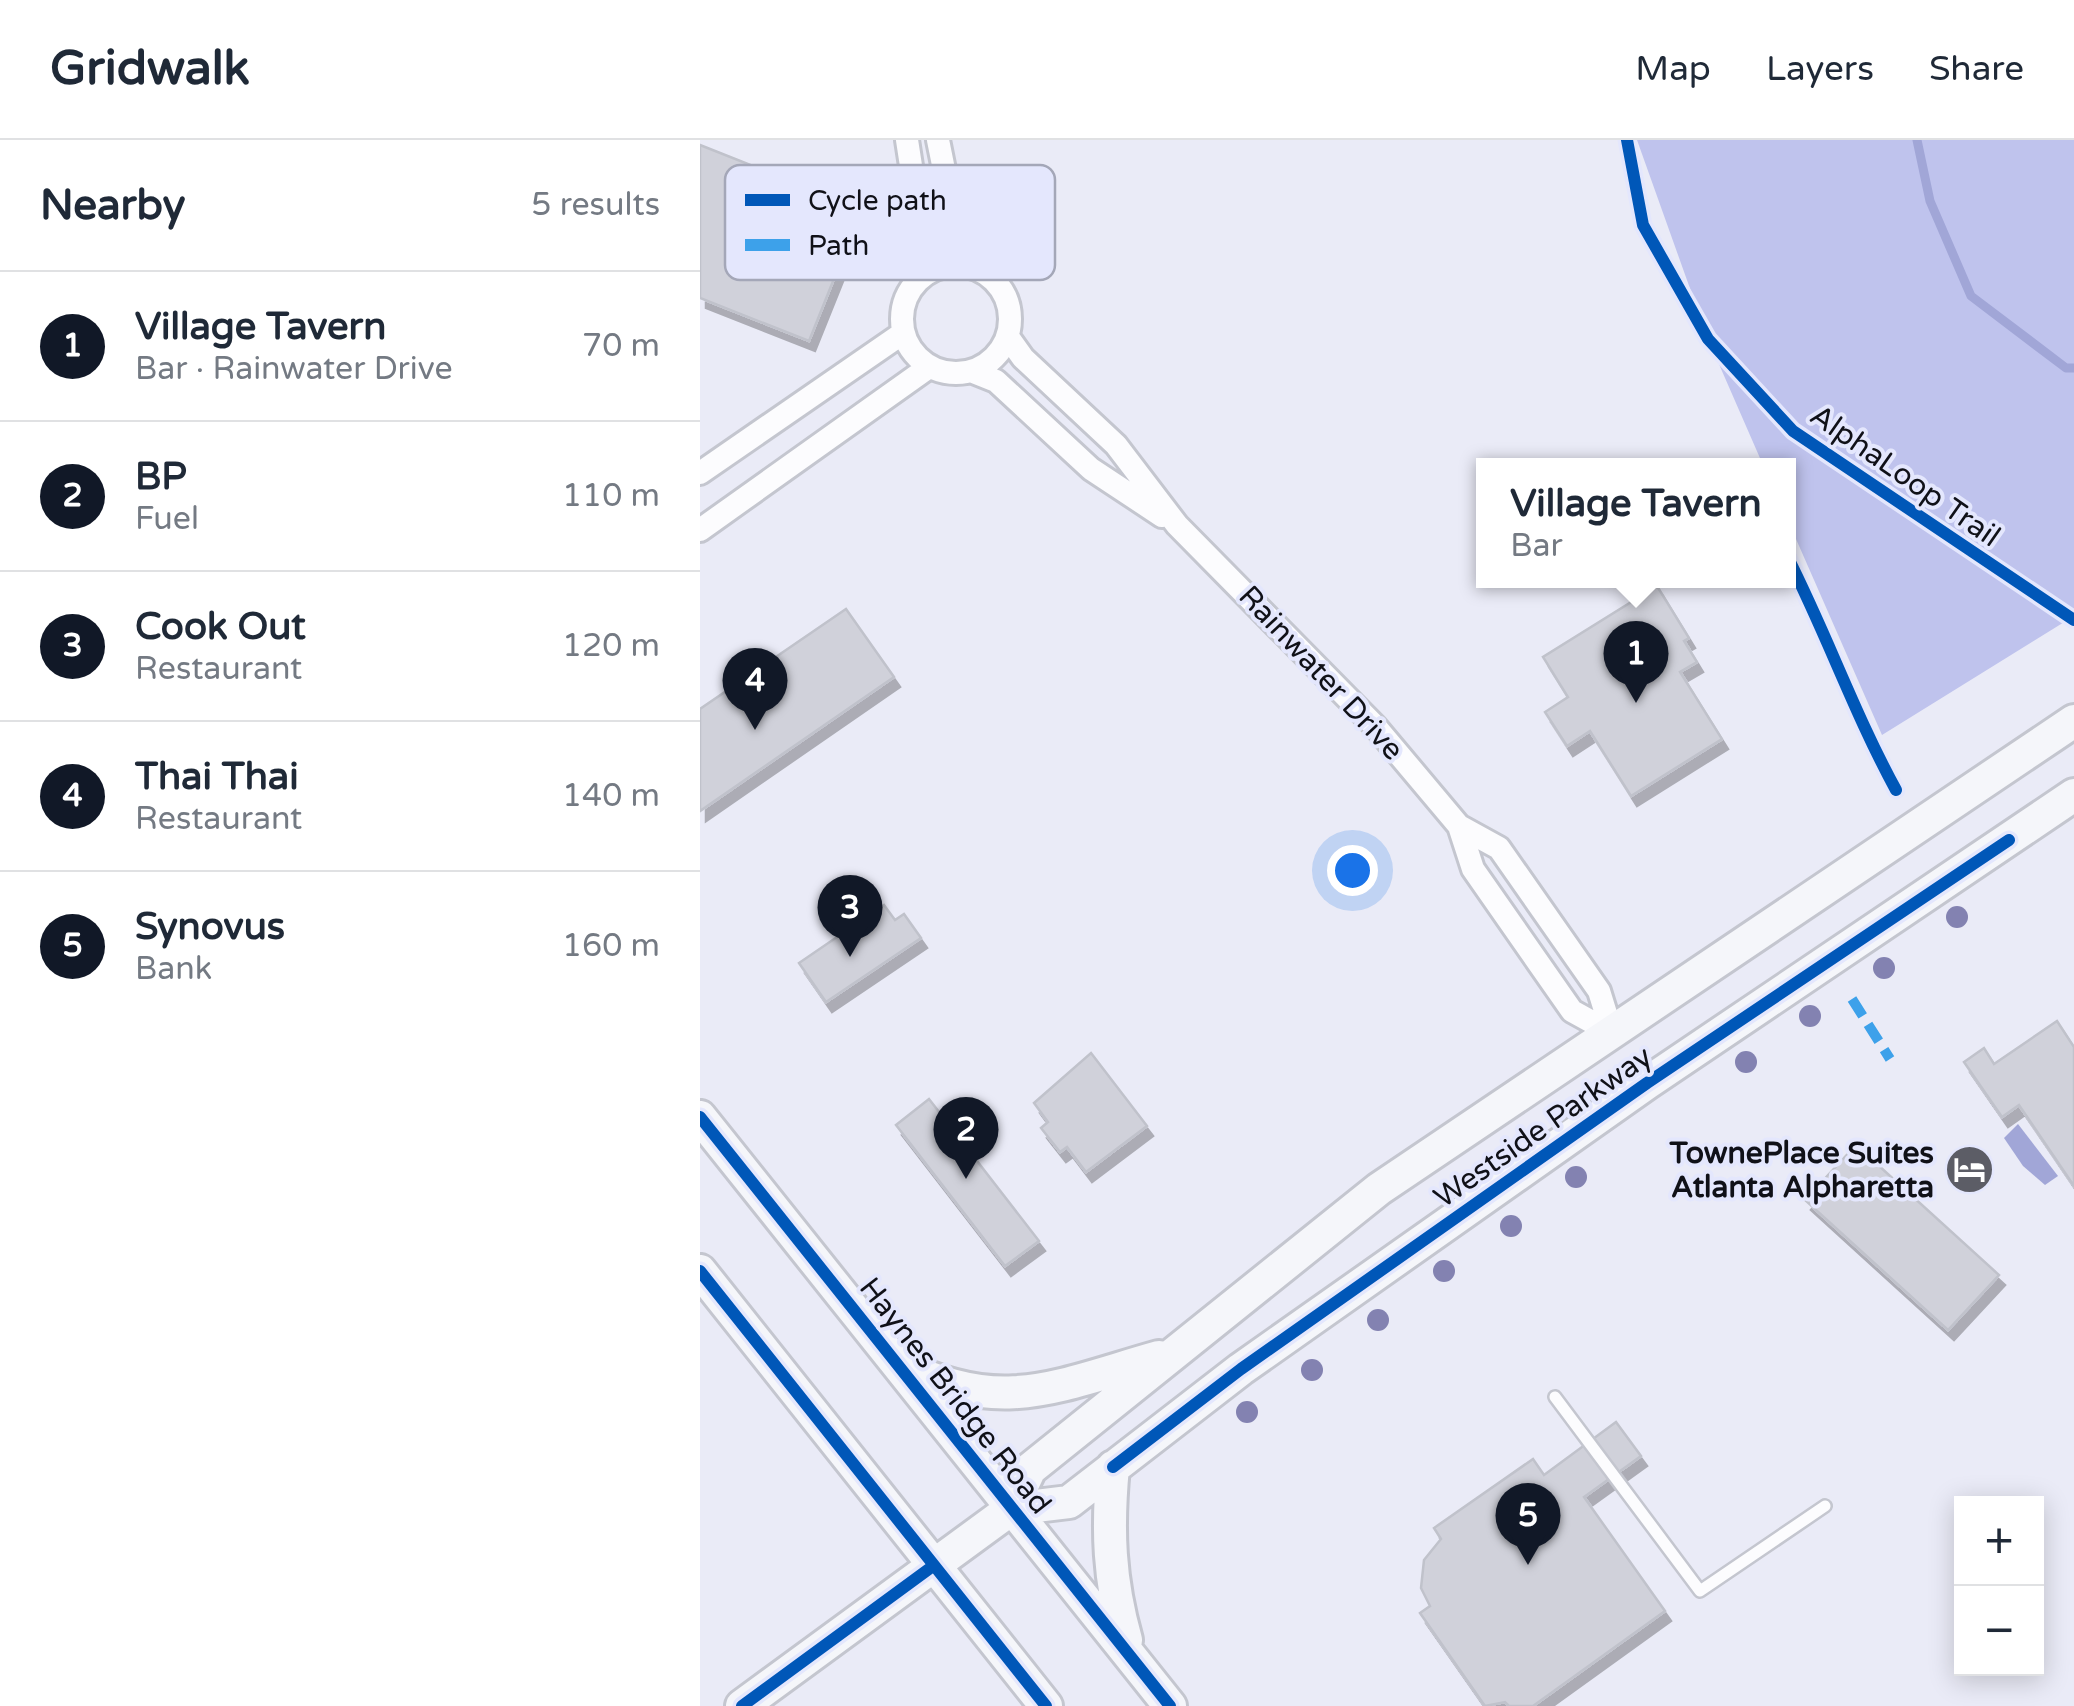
<!DOCTYPE html>
<meta charset="utf-8">
<style>
body{margin:0;font-family:"Varela Round",sans-serif;background:#f2f2f3;color:#1f2937}
.controls{position:absolute;right:30px;bottom:30px;display:grid;overflow:hidden;border-radius:0px;box-shadow:0 5px 25px #0003}
.controls button{width:90px;height:90px;display:grid;place-items:center;padding:0;border:0;border-bottom:2px solid #e0e1e3;background:#fff;color:#1f2937;font:50px sans-serif}
.you{position:absolute;left:652px;top:730px;width:35px;height:35px;margin:-25px;border:8px solid #fff;border-radius:50%;background:#1a73e8;box-shadow:0 0 0 15px #1a73e833}
.badge{display:grid;place-items:center;width:65px;height:65px;border-radius:50%;background:#111827;color:#fff;font-size:32px;font-weight:700}
.pin{position:absolute;translate:-50% -82px;filter:drop-shadow(0 2px 5px #0008)}
.pin::after{content:'';position:absolute;top:52px;width:35px;height:30px;background:inherit;clip-path:polygon(0 0,100% 0,50% 100%)}
.popup{position:absolute;left:776px;top:318px;width:320px;height:130px;box-sizing:border-box;display:grid;place-content:center;border-radius:0px;background:#fff;filter:drop-shadow(0 2px 8px #0005);font-size:32px;white-space:nowrap;color:#747a83}
.popup b{font-size:38px;color:#1f2937}
.popup::after{content:'';position:absolute;left:50%;top:100%;margin-left:-20px;border:20px solid transparent;border-top-color:#fff}
.list{margin:0;padding:0;list-style:none}
h2{display:flex;justify-content:space-between;align-items:center;height:130px;margin:0;padding:0 40px;font-size:42px}
h2 small{font-size:32px;font-weight:400;color:#747a83}
.list li{display:grid;grid-template-columns:65px 1fr auto;gap:30px;align-items:center;box-sizing:border-box;height:150px;padding:0 40px;border-top:2px solid #e0e1e3}
.list b{display:block;font-size:38px;white-space:nowrap}
.list p{margin:0;font-size:32px;white-space:nowrap;color:#747a83}
.list em{font-size:32px;font-style:normal;color:#747a83}
.map{position:relative;flex:none;width:1374px;height:1566px;overflow:hidden}
header{display:flex;align-items:center;gap:60px;box-sizing:border-box;height:140px;padding:0 50px;background:#fff;border-bottom:2px solid #e0e1e3}
header strong{font-size:48px}
nav{display:flex;gap:55px;margin-inline-start:auto;font-size:35px}
main{display:flex}
aside{flex:1;background:#fff}
.map>svg:first-child{display:block}
</style>
<header>
<strong>Gridwalk</strong>
<nav><a>Map</a><a>Layers</a><a>Share</a></nav>
</header>
<main>
<aside>
<h2>Nearby<small>5 results</small></h2>
<ul class="list">
<li><span class="badge">1</span><div><b>Village Tavern</b><p>Bar · Rainwater Drive</p></div><em>70 m</em></li>
<li><span class="badge">2</span><div><b>BP</b><p>Fuel</p></div><em>110 m</em></li>
<li><span class="badge">3</span><div><b>Cook Out</b><p>Restaurant</p></div><em>120 m</em></li>
<li><span class="badge">4</span><div><b>Thai Thai</b><p>Restaurant</p></div><em>140 m</em></li>
<li><span class="badge">5</span><div><b>Synovus</b><p>Bank</p></div><em>160 m</em></li>
</ul>
</aside>
<div class="map">
<svg width="1374" height="1566" viewBox="0 0 1374 1566">
<defs>
<filter id="shadow"><feDropShadow dx="6" dy="10" stdDeviation="0" flood-color="#0004"/></filter>
</defs>
<rect width="100%" height="100%" fill="#eaebf7"/>
<path fill="#bfc3ed" d="M937 0H1374V476L1182 595 1089 383 1088 326 1063 325 1008 199Z"/>
<path fill="#a1a6d7" d="M1318 984 1358 1036 1345 1045 1323 1026 1304 998Z"/>
<g fill="none" stroke-linecap="round" stroke-linejoin="round">
<path stroke="#a1a6d7" stroke-width="9" d="M1217 0 1230 61 1271 156 1366 228H1374"/>
</g>
<path fill="#d0d1da" stroke="#c0c2cb" stroke-width="2.5" filter="url(#shadow)" d="M0 5 162 69 109 201 0 158Z
M957 446 989 498 984 501 997 522 980 532 1022 599 931 656 890 591 867 606 845 572 868 557 843 517Z
M146 469 194 537 0 671V569Z
M184 765 195 780 204 774 221 798 126 862 99 823Z
M1357 881 1374 907V1046L1319 965 1302 977 1264 922 1284 908 1294 924Z
M391 913 447 986 386 1032 367 1007 360 1012 341 988 348 982 334 963Z
M229 959 339 1101 305 1126 196 985Z
M1156 1005 1299 1135 1248 1190 1105 1060Z
M916 1282 941 1316 884 1357 965 1471 833 1566H809L805 1562 785 1566 720 1473 730 1466 721 1448 724 1420 741 1399 734 1388 833 1319 844 1335Z"/>
<g fill="none" stroke-linecap="round" stroke-linejoin="round">
<defs>
<path id="lane" d="M855 1257 1000 1451 1125 1366"/>
<path id="street" d="M207 0 224 110 214 144
M238 0 258 99 271 127
M202 179a54 54 0 1 1 108 0a54 54 0 1 1-108 0Z
M308 197 323 218 416 305 477 385 675 586 759 686 799 708 899 851 912 893
M271 231 296 241 391 329 462 376
M0 333 203 193
M0 390 229 227
M759 686 773 729 872 871 912 893"/>
<path id="secondary" d="M0 977 470 1566
M0 1131 346 1566
M203 1226C302 1276 359 1245 459 1217
M413 1327C407 1389 409 1440 426 1500
M311 1369 369 1362 541 1229 947 943 1374 655
M42 1566 311 1369 330 1329 679 1049 1374 581"/>
</defs>
<use href="#lane" stroke="#c4c6cf" stroke-width="16"/>
<use href="#street" stroke="#c4c6cf" stroke-width="28"/>
<use href="#secondary" stroke="#c4c6cf" stroke-width="38"/>
<use href="#lane" stroke="#fcfcfe" stroke-width="11"/>
<use href="#street" stroke="#fcfcfe" stroke-width="22"/>
<use href="#secondary" stroke="#f5f6fa" stroke-width="32"/>
<path stroke="#3da1ea" stroke-width="10" stroke-dasharray="20 10" stroke-linecap="butt" d="M1152 859 1190 919"/>
<defs>
<path id="cycleway" d="M927 0 943 85 1008 199 1093 291 1374 480
M1088 418C1127 495 1155 575 1196 650
M0 977 470 1566
M0 1131 346 1566
M413 1327 541 1229 947 943 1309 700
M42 1566 233 1426"/>
</defs>
<use href="#cycleway" stroke="#e4e7fd" stroke-width="19"/>
<use href="#cycleway" stroke="#0057b8" stroke-width="12"/>
</g>
<g fill="#8382b1">
<circle cx="1257" cy="777" r="11"/>
<circle cx="1184" cy="828" r="11"/>
<circle cx="1110" cy="876" r="11"/>
<circle cx="1046" cy="922" r="11"/>
<circle cx="876" cy="1037" r="11"/>
<circle cx="811" cy="1086" r="11"/>
<circle cx="744" cy="1131" r="11"/>
<circle cx="678" cy="1180" r="11"/>
<circle cx="612" cy="1230" r="11"/>
<circle cx="547" cy="1272" r="11"/>
</g>
<defs>
<symbol id="hotel-disc" viewBox="-11 -11 22 22"><circle r="9.5" fill="#5c5d66" stroke="#e4e7fd"/><path d="M-6-4.5h1.5V1H6V5H4.5V3h-9V5H-6ZM-4 0a1.8 1.8 0 1 1 3.6 0ZM.5 0V-2.5h3Q6-2.5 6 0Z" fill="#fff"/></symbol>
</defs>
<g fill-rule="evenodd">
<use href="#hotel-disc" x="1242" y="1002" width="55" height="55"/>
</g>
<g text-anchor="middle" dominant-baseline="central" stroke-width="8" stroke-linejoin="round" paint-order="stroke">
<g font-size="30" fill="#101118" stroke="#e4e7fd">
<text transform="translate(1205 336) rotate(35)">AlphaLoop Trail</text>
<text transform="translate(621 533) rotate(47)">Rainwater Drive</text>
<text transform="translate(843 987) rotate(-35)">Westside Parkway</text>
<text transform="translate(255 1256) rotate(52)">Haynes Bridge Road</text>
</g>
<g font-size="30" font-weight="bold" fill="#101118" stroke="#e4e7fd" text-anchor="end">
<text x="1234" y="1013">TownePlace Suites<tspan x="1234" dy="34">Atlanta Alpharetta</tspan></text>
</g>
</g>
<rect x="25" y="25" width="330" height="115" rx="15" fill="#e4e7fd" stroke="#a4a7b8" stroke-width="2.5"/>
<rect x="45" y="54" width="45" height="12" fill="#0057b8"/>
<rect x="45" y="99" width="45" height="12" fill="#3da1ea"/>
<g font-size="28" fill="#101118">
<text x="108" y="70">Cycle path</text>
<text x="108" y="115">Path</text>
</g>
</svg>
<div class="controls">
<button>+</button>
<button>−</button>
</div>
<div class="you"></div>
<div class="pin badge" style="left:936px;top:563px">1</div>
<div class="popup"><b>Village Tavern</b>Bar</div>
<div class="pin badge" style="left:266px;top:1039px">2</div>
<div class="pin badge" style="left:150px;top:817px">3</div>
<div class="pin badge" style="left:55px;top:590px">4</div>
<div class="pin badge" style="left:828px;top:1425px">5</div>
</div>
</main>
